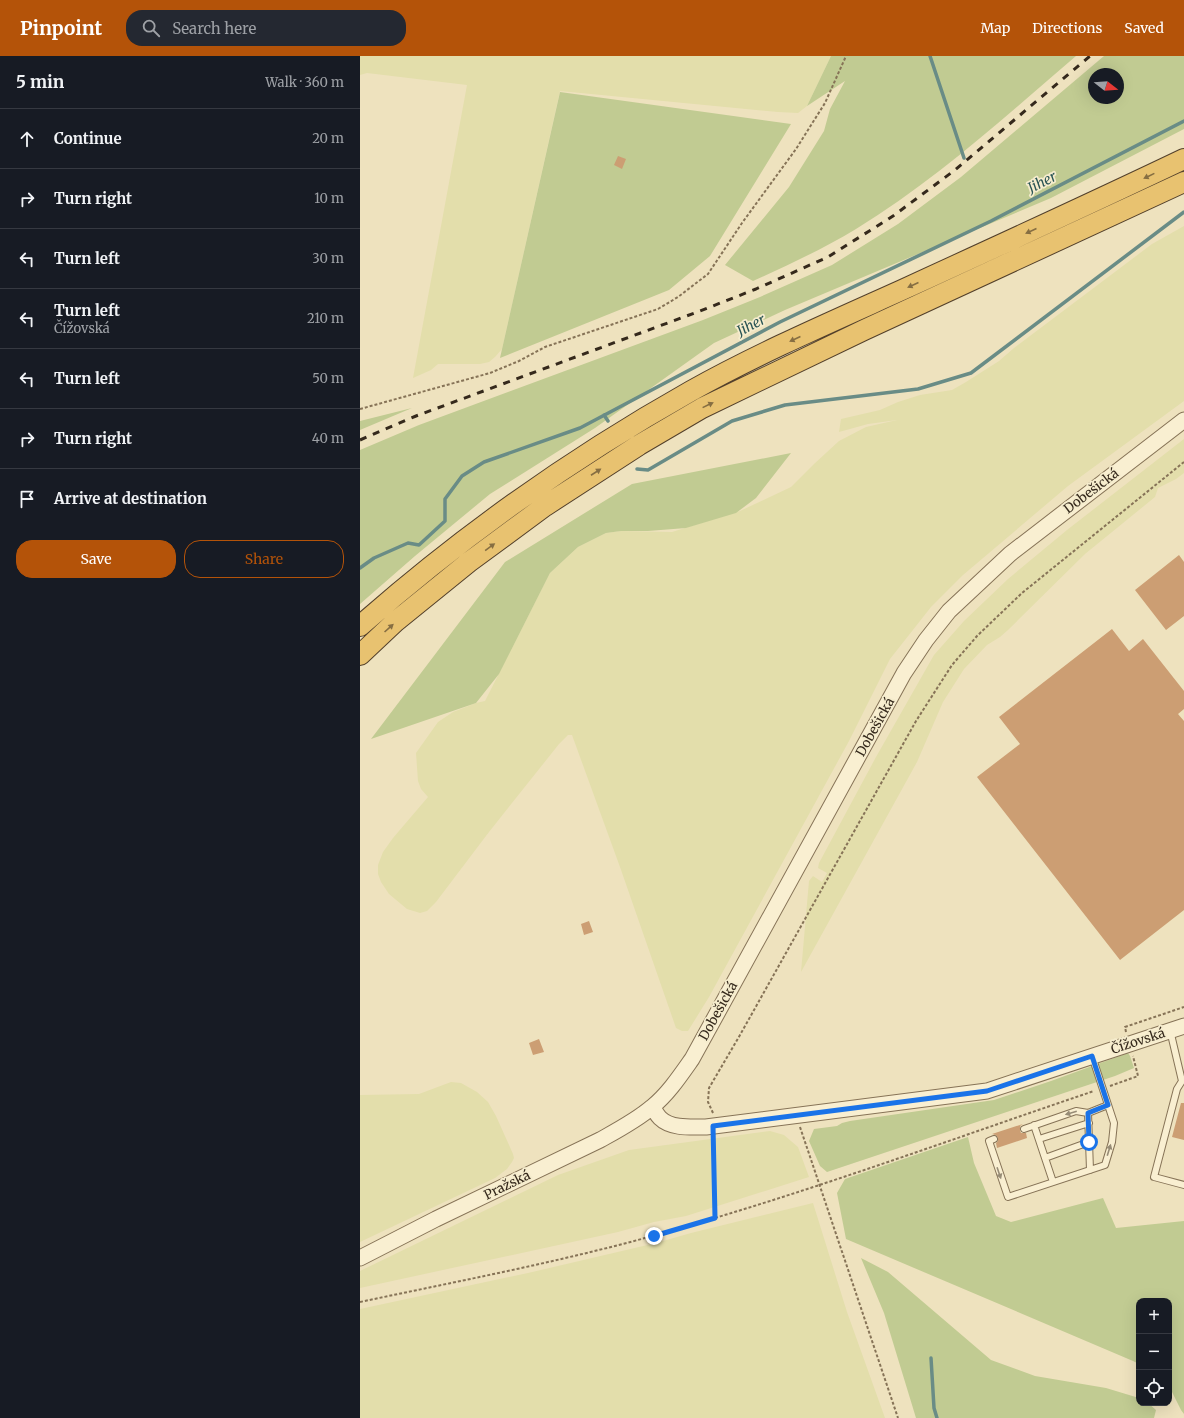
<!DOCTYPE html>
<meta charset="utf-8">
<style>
body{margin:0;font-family:Merriweather,serif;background:#242831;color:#f1f3f6}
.controls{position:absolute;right:12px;bottom:12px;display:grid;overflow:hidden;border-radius:8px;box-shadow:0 4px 16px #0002}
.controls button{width:36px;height:36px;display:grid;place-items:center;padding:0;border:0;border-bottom:1px solid #363941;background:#171b24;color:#f1f3f6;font:20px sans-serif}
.compass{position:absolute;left:728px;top:12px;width:36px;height:36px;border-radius:50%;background:#171b24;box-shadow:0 4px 16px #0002;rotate:107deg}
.stop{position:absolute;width:12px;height:12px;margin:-9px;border:3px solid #1a73e8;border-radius:50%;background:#fff}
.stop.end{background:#1a73e8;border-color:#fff;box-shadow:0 1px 4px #0008}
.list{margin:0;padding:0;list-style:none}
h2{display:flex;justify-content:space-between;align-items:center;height:52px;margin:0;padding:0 16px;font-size:17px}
h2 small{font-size:13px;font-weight:400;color:#9ea1a6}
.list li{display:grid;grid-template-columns:26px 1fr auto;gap:12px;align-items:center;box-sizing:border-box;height:60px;padding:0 16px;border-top:1px solid #363941}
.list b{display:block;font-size:15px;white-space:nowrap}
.list p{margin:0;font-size:13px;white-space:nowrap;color:#9ea1a6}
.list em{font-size:13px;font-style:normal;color:#9ea1a6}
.actions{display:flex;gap:8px;padding:12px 16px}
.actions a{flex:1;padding:9px 0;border:1px solid #b45309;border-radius:16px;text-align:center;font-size:14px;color:#b45309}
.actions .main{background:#b45309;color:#fff}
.icon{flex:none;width:22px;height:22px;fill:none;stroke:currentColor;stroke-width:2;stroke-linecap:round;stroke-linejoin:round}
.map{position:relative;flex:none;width:824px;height:1362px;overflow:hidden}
header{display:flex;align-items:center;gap:24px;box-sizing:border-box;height:56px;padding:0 20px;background:#b45309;color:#fff}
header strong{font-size:19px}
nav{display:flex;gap:22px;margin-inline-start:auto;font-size:14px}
.search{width:280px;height:36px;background:#242831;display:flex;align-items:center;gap:10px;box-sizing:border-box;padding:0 14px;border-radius:16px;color:#9ea1a6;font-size:15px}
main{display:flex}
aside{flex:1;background:#171b24}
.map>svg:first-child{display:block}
</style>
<header>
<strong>Pinpoint</strong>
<div class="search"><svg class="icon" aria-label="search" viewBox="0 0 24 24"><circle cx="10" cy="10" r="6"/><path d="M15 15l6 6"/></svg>Search here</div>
<nav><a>Map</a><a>Directions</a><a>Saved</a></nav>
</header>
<main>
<aside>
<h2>5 min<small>Walk · 360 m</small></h2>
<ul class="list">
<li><svg class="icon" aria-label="ahead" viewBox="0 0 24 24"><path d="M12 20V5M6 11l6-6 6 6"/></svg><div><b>Continue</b></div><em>20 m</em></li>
<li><svg class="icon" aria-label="right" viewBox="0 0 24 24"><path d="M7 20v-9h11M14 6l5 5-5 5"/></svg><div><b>Turn right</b></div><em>10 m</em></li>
<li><svg class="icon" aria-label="left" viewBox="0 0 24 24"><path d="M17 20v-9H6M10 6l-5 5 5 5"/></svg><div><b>Turn left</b></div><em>30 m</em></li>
<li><svg class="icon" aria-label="left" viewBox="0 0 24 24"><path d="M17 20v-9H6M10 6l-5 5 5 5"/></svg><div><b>Turn left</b><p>Čížovská</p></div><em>210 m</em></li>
<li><svg class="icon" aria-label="left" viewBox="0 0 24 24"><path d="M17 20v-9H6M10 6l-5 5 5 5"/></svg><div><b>Turn left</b></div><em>50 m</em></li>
<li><svg class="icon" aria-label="right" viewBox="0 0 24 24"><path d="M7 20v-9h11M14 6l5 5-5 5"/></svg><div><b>Turn right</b></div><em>40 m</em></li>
<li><svg class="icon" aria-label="arrive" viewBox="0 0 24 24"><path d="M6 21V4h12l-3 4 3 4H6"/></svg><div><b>Arrive at destination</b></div></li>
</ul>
<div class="actions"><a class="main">Save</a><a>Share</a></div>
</aside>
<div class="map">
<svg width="824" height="1362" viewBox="0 0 824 1362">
<rect width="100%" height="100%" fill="#eee2be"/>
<path fill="#e3deab" d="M0 0H471L447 50 438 57 418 56 200 35 142 293 135 301 129 306 120 308H78L71 314 53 322 107 29 7 17 0 19Z
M824 170V345L708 430 603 519 571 551 530 603 489 685 349 941 328 975H322L316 972 260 811 212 679H208L199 688 129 776 76 846 67 855 60 857 47 853 29 838 21 826 18 818V809L23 796 33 782 68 741 61 733 58 725 56 697 78 666 93 656 116 647 125 645 190 517 218 491 246 477 261 475 312 476 380 455 431 431 454 408 479 385 506 371 537 364 508 368 479 376 481 363 520 354 538 346 560 339 592 334 606 326 639 305 654 292 792 188Z
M824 383V417L816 423 798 432 795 441 725 498 648 574 640 581 627 589 604 613 583 646 557 706 441 916 449 825 453 820 462 826 467 817 458 812 459 807 516 701 574 599 604 565 648 523 707 474Z
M91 1026 101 1027 117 1036 128 1046 136 1060 153 1098 154 1102 152 1106 147 1113 135 1122 0 1186V1039L59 1038Z
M410 1075 424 1079 438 1091 449 1121 326 1160 294 1166 258 1176 0 1232V1215L198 1119 269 1094Z
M453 1147 487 1256 525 1362H0V1253L168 1217 296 1187 331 1177Z"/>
<path fill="#c1cb92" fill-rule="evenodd" d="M471 0H716C646 60 576 124 496 173 463 193 428 209 393 225L365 209 429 131 464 75 470 53 485 25 447 50Z
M744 0H824V73L691 142 425 254 354 287 235 372 130 438 55 500 0 548V394L59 369 343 264 400 241 472 209 538 168 601 121ZM734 18H758V42H734Z
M200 36 431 68 350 200 309 234 140 302Z
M52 352 0 374V365Z
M431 397 396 442 376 457 326 472 288 475H261L246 477 218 491 190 517 139 618 116 647 11 683 145 506 272 428Z
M768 997 770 1000 774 1012 755 1020 467 1116 460 1110 449 1085 454 1073 477 1070 482 1067 490 1065 634 1044 691 1025Z
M608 1081 614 1107 636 1160 651 1166 743 1142 756 1172 824 1165V1358L821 1354 809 1330V1245H779V1308L773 1305 486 1183 477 1137 485 1123Z
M501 1202 528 1216 631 1304 675 1320 746 1332 779 1342V1347H788L796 1354 794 1362H556L524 1257Z"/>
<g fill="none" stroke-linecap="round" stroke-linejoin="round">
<path stroke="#698c86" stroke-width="3.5" d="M570 0 604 102
M244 359 248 365
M277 413 288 414 372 365 425 349 558 333 611 317 824 156
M0 512 14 502 48 487 59 489 85 465V443L102 420 124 406 220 372 420 266 631 165 824 65
M571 1302 574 1352 577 1362"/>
</g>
<path fill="#cc9e73" d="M258 100 266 103 262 113 254 109Z
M819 499 824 506V560L806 574 775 534Z
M752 573 769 595 783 583 824 635V653L818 658 824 665V854L760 904 617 721 660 688 639 661Z
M229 865 233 876 224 879 221 868Z
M179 983 184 996 173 999 169 987Z
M821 1047H824V1084L812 1081Z
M663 1068 660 1070V1074L661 1077H666L667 1082 637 1092 636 1087 638 1085V1082L636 1079 632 1078Z"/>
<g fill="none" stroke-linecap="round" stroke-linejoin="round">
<defs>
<path id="service" d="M810 974 822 1025 817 1033 794 1121 824 1129
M728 1057 730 1114
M674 1069 693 1126
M664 1073 716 1055 728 1057 748 1049
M634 1083 629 1085 648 1141 745 1109 752 1086 754 1067 732 1000
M679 1083 729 1067
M685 1102 729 1086"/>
<path id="tertiary" d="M292 1051C295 1055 297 1059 300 1062 311 1073 332 1071 346 1071L627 1035 824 970
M0 1202 76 1163 240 1084C258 1074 277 1064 292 1051 308 1038 320 1020 332 1003L544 617 566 584 589 555 650 498 824 364"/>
<path id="trunk" d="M0 570C103 479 212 402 331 335 399 297 471 266 542 234 636 191 730 148 824 103
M0 599 35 566 109 506 185 450 279 389 342 352 504 274 824 126"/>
</defs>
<use href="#service" stroke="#867357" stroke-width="8"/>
<use href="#tertiary" stroke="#867357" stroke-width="17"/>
<use href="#trunk" stroke="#53402b" stroke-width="22"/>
<path stroke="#867357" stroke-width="2" stroke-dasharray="3 2" stroke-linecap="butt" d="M0 353 130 317 159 305 185 291 298 253 318 241 348 218 382 167 436 93 465 47 486 0
M766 976 765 971 824 951
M750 1030 778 1020 773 1000
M353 1057 348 1046 349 1032 380 979 556 665 592 609 617 580 662 537 824 406
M440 1071 538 1362
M354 1083 355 1162
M0 1246C99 1225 199 1206 296 1179 444 1138 589 1084 734 1035"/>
<use href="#service" stroke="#f9efd1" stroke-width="6"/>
<use href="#tertiary" stroke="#f9efd1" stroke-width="15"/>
<use href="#trunk" stroke="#e8c270" stroke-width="20"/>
<path stroke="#35291c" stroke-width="3" stroke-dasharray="7 7" stroke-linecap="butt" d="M0 384 56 360 340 255 396 233 468 201 533 160 595 114 730 0"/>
</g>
<defs><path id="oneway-solid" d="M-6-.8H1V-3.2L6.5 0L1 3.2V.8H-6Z"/></defs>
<g fill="#866e42">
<use href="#oneway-solid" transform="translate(789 120) rotate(154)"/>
<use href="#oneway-solid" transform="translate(671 175) rotate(156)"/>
<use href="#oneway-solid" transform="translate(553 229) rotate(156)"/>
<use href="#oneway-solid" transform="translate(435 283) rotate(155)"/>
<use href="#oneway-solid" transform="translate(348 349) rotate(-26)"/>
<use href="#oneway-solid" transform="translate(236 416) rotate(-33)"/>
<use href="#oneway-solid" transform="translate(130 491) rotate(-36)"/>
<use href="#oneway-solid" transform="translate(29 572) rotate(-42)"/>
</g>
<g fill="#978c76">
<use href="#oneway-solid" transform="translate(711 1057) rotate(164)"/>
<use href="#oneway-solid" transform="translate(749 1094) rotate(-73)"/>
<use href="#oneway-solid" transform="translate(639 1117) rotate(71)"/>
</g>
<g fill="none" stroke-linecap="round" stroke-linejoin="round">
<path stroke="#1a73e8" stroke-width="5" d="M294 1180 355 1162 353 1070 627 1035 732 1000 748 1049 728 1057 729 1086"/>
</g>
<g text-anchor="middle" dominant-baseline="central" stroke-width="3.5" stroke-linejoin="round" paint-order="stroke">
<g font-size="13" fill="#35291c" stroke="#f5eccd">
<text transform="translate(731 435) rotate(-37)">Dobešická</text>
<text transform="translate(515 671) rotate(-61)">Dobešická</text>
<text transform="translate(358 955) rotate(-61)">Dobešická</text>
<text transform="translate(778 985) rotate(-18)">Čížovská</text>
<text transform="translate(147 1129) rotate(-26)">Pražská</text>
</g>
<g font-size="14" font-style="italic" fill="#2b5555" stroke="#f5eccd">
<text transform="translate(682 126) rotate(-27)">Jiher</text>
<text transform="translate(391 269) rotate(-28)">Jiher</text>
</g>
</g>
</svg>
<div class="controls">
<button>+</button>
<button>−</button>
<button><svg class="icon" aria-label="locate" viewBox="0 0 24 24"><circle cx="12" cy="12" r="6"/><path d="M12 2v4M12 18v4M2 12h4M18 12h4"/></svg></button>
</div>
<svg class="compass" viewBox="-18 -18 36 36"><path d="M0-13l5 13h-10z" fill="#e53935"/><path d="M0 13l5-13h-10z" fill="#9ea1a6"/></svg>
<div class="stop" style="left:729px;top:1086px"></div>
<div class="stop end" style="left:294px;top:1180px"></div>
</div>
</main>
